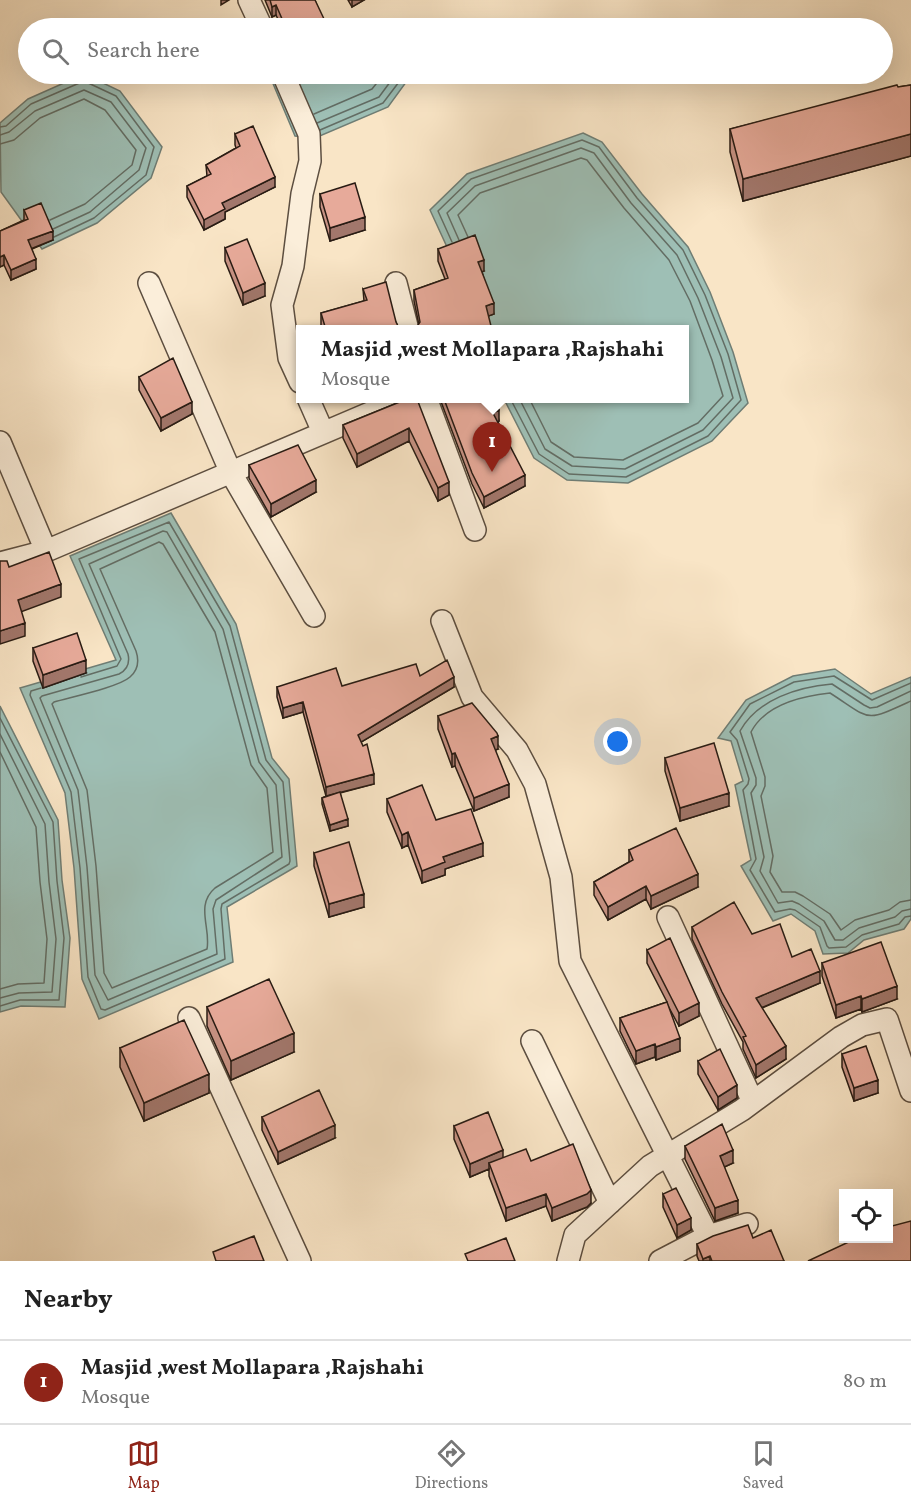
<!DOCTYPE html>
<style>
body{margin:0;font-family:Vollkorn,serif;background:#f2f2f2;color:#222}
.controls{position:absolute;right:18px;bottom:18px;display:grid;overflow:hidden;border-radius:0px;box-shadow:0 6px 24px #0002}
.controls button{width:54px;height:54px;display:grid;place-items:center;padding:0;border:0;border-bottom:2px solid #e0e0e0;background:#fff;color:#222;font:30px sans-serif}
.you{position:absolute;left:618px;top:742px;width:21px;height:21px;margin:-15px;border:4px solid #fff;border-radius:50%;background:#1a73e8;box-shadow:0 0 0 9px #1a73e833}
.badge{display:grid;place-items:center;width:39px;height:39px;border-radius:50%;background:#8f2418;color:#fff;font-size:20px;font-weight:700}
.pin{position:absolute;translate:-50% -50px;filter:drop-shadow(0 2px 3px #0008)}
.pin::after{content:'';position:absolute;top:32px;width:21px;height:18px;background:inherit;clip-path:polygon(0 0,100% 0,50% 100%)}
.popup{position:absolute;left:296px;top:325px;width:393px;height:78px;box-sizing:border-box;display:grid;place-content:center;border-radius:0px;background:#fff;filter:drop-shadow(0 2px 4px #0005);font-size:20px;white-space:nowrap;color:#767676}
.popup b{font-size:22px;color:#222}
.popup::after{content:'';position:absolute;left:50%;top:100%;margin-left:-12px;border:12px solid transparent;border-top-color:#fff}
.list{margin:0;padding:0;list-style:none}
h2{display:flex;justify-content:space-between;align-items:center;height:78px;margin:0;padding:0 24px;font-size:26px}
h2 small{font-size:20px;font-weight:400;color:#767676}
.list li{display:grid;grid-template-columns:39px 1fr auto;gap:18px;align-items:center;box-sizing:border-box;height:84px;padding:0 24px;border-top:2px solid #e0e0e0}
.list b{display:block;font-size:22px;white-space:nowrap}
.list p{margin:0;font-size:20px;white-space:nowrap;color:#767676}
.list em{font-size:20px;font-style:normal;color:#767676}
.icon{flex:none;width:33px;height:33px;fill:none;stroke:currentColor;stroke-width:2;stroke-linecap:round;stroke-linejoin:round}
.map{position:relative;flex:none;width:911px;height:1261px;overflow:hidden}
.search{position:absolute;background:#fff;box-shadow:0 6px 24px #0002;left:18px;right:18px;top:18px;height:66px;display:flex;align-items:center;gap:15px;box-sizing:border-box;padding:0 21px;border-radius:33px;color:#767676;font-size:22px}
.sheet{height:162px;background:#fff}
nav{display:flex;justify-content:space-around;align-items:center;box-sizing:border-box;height:84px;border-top:2px solid #e0e0e0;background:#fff;font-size:16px;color:#767676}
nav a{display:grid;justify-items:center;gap:3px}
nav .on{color:#8f2418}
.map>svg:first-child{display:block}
</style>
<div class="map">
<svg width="911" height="1261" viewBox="0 0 911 1261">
<rect width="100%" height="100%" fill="#f9e5c6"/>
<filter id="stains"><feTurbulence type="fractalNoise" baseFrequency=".00333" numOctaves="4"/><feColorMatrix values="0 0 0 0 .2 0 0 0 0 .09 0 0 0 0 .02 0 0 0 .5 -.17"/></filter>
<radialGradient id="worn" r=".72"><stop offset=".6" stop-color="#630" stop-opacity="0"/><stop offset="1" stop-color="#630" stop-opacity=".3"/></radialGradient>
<path fill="#9ebfb5" stroke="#6f7d74" stroke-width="1.5" d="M379 19 398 28H310Z
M84 74 120 91 162 147 151 178 97 223 42 249 1 192 0 123 28 99Z
M269 74H412L388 107 315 138 295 136Z
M583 133 602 142 642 194 688 247 710 292 733 352 748 403 712 441 628 483 567 480 534 458 504 399 684 398V330L464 329 447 247 430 210 467 174Z
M171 513 236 624 272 758 289 779 297 866 227 907 233 962 99 1019 82 979 74 868 65 793 20 688 116 660 70 556Z
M835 669 871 694 911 677V919L904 929 864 940 848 953 823 954 815 931 791 914 773 921 741 866 751 860 735 785 743 781 731 741 718 738 746 700 793 676Z
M0 706 58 820 62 880 70 938 65 1007 21 1006 0 1012Z"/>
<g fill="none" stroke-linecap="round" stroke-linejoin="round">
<path stroke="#636d64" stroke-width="1.5" d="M314 114 372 89 384 74
M317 123 379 97 396 74
M0 127 6 126 31 104 84 81 116 96 154 147 146 175 94 218 54 237
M320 130 383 103 405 74
M0 135 9 132 35 111 84 90 111 102 146 148 139 170 90 212 53 229
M0 144 14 140 40 118 84 99 105 110 136 150 132 165 85 204 50 220
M468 237 458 215 480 193 581 158 587 160 624 208 669 260 690 301 712 360 723 396 698 423 623 460 574 457 551 442 529 398
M459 240 447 213 475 186 581 148 594 153 631 203 677 255 698 298 721 357 733 398 703 430 625 469 572 466 545 449 519 398
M452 242 438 211 471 179 582 140 599 147 637 198 683 250 705 295 728 354 741 400 708 436 626 477 569 474 539 454 510 398
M163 531 167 532 223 629 259 762 276 785 282 857 216 900 213 909 217 954 108 1000 95 975 87 867 78 790 40 698 42 696 119 674C127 670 130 663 128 654L89 564Z
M159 542 163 544 215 632 251 765 267 788 273 852 215 888C195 905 211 928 207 949L112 988 104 973 96 866 87 790 52 704 54 702C71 697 119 687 130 677 138 670 139 660 136 651L100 569Z
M911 683 872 700 834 676 794 682 750 704 730 732 737 740 749 779 748 784 743 790 756 859 750 870 775 912 790 909 795 910 820 927 827 946 829 948 846 947 862 935 899 924 905 917 911 916
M41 688 31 691 30 695 71 792 80 868 88 977 101 1009 105 1010 225 959 221 909 222 904 289 864 290 861 283 782 266 760 230 626 169 522 79 559 121 659 117 666 81 677
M911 691 877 707 870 708 864 705 832 684C798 687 758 699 740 731L756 778V785L751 793 764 857 760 871 778 903 792 901 799 904 824 921 835 940H843L859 928 895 917 902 911 911 909
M911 701C863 723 872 720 830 693 802 696 765 705 751 732L765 777V786L761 796 773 856 770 872 782 892H795L803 896 830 914 841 930 855 920 889 910 900 902 911 900
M0 718 53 822 57 881 64 938 59 1000H20L0 1006
M0 734 45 824 49 882 56 939 52 992 19 993 0 998
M0 752 36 827 40 882 47 939 44 983 18 984 0 989"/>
<defs>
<path id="street" d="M249 0 262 28
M283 74 309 134 310 161 302 194 293 266 282 305 289 358 300 382
M149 283 231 473 314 616
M396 283 408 330
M308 398 323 432
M426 398 475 530
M0 442 46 551
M0 563 46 551 405 398
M442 621 472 697 517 750 535 784 561 877 570 961 708 1236 660 1261
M668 917 753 1102
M189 1018 300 1261
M532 1041 610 1203
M708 1236 747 1224
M568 1261 575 1235 650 1166 742 1110 841 1037 862 1025 887 1019 911 1091"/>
</defs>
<use href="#street" stroke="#5c4e40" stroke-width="24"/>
<use href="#street" stroke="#fbeeda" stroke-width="21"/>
</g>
<path fill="#c79284" stroke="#281b13" stroke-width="1.5" d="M265 0H315L325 28H282L276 15 272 17Z
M348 0H364L352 7Z
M911 85V156L743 201 730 152V129L898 87Z
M235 134 275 187 225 212V219L204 230 187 197V186L207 176 206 165 236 148 235 145Z
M320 194 365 230 330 241 320 207Z
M24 210 53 240 32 249 36 269 11 280 4 265 0 267V231L24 220Z
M225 248 265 296 243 305 225 261Z
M438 249 484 271 482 272 494 314 488 316 416 328 419 325 414 301V290L445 279 438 261Z
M363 289 396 322 399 330H323L321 325V313L364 301Z
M139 377 192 414 161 431 139 390Z
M407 399 449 495 438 501 409 441 357 467 343 438V425Z
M440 399H494L499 421 498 422 525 486 484 508 472 484Z
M249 465 316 492 271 517 249 478Z
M33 648 86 673 43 688 33 661Z
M420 676 454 687 361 742 374 784 340 793 348 826 330 831 322 804V798L326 796 303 712 283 718 277 697V687L342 686Z
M438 716 498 749 495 750 509 797 474 811 455 766 452 767 438 729Z
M665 758 729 806 680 821 665 771Z
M387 799 436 820 483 856 445 869V875L422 883 408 845 402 848 387 812Z
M629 850 698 887 651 909 646 899 608 920 594 895V882L629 862Z
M314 853 364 907 329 917 314 866Z
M692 927 752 934 792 957 820 983 762 1008 786 1059 756 1078 743 1049V1042L722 1004 692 939Z
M647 950 699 1016 679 1026 667 1004 680 1051 656 1060 655 1057 636 1064 620 1031V1018L667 1002 647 963Z
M822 963 897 999 862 1012 861 1009 836 1018 822 976Z
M207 1007 294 1052 231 1080 207 1026Z
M120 1048 209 1093 144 1121 120 1067Z
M842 1054 878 1093 854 1101 842 1067Z
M698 1061 737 1098 718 1110 698 1074Z
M262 1117 335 1138 278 1164 262 1130Z
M454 1126 503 1158 531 1161 591 1203 587 1207 552 1221 546 1206 506 1221 489 1176V1169L470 1177 454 1139Z
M685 1146 733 1163 724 1167 738 1213 715 1221 685 1159Z
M663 1194 691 1230 677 1238 663 1207Z
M753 1238 784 1261H699L697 1256V1244Z"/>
<path fill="#a2776c" stroke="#281b13" stroke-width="1.5" d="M221 0H229L221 5Z
M352 0H364L352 7Z
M276 5V15L272 17V7Z
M325 21V28H308Z
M911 134V156L743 201V179Z
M275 177V187L225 212V219L204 230V220L222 203Z
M365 217V230L330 241V228Z
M53 231V240L28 250V240Z
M4 255V265L0 267V257Z
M36 259V269L11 280V270Z
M484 260V271L478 273V262Z
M265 283V296L243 305V293Z
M494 303V314L486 317V306Z
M192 402V414L161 431V418Z
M499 410V421L493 424V413Z
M409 428V441L357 467V454Z
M525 475V486L484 508V497Z
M316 480V492L271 517V504Z
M449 482V495L438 501V488Z
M61 584V597L18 613V600Z
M25 623V636L0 644V631Z
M86 660V673L43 688V675Z
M454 677V687L358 744V735Z
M303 702V712L283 718V708Z
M498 736V749L491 752V739Z
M455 753V766L452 767V754Z
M374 774V784L326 796V787Z
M509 784V797L474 811V798Z
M729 793V806L680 821V808Z
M348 819V826L330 831V825Z
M408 832V845L402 848V835Z
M483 843V856L445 869V875L422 883V871L443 857Z
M698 874V887L651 909V896Z
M646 886V899L608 920V907Z
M364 894V907L329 917V904Z
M820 971V983L756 1010V998Z
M897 986V999L862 1012V999Z
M861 996V1009L836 1018V1005Z
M699 1003V1016L679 1026V1013Z
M294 1033V1052L231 1080V1061Z
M680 1038V1051L656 1060V1047Z
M655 1044V1057L636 1064V1051Z
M786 1046V1059L756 1078V1065Z
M209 1074V1093L144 1121V1103Z
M878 1080V1093L854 1101V1088Z
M737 1085V1098L718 1110V1097Z
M335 1125V1138L278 1164V1152Z
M503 1150V1163H489V1169L470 1177V1164Z
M733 1150V1163L720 1169V1156Z
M591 1190V1203L587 1207 552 1221V1208Z
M546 1194V1206L506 1221V1208Z
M738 1200V1213L715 1221V1208Z
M691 1218V1230L677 1238V1225Z
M710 1256V1261H703V1259Z"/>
<path fill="#e7aa9a" stroke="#281b13" stroke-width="1.5" d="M270 0H315L325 21 308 28H286L276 5 272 7Z
M897 85 898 87 911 85V134L743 179 730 129Z
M253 126 275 177 222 203 225 209 204 220 187 186 211 174 206 165 240 146 235 134Z
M355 183 365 217 330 228 320 194Z
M41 203 53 231 28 240 36 259 11 270 4 255 0 257V231L28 219 24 210Z
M475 235 484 260 478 262 494 303 486 306 492 330H413L416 328 420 322 414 290 448 278 438 249Z
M247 239 265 283 243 293 225 248Z
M386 282 396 322 399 328 391 330H326L321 313 367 300 363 289Z
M173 358 192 402 161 418 139 377Z
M407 399H417L449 482 438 488 409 428 357 454 343 425Z
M444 399H494L499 410 493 413 525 475 484 497 472 473Z
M298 445 316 480 271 504 249 465Z
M49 552 61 584 18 600 25 623 0 631V561H7L9 567Z
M77 633 86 660 43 675 33 648Z
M447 660 454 677 358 735 363 746 367 744 374 774 326 787 303 702 283 708 277 687 336 668 342 686 416 664 420 676Z
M472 703 497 733 498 736 491 739 509 784 474 798 455 753 452 754 438 716Z
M714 743 729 793 680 808 665 758Z
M422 785 436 820 471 809 483 843 443 857 445 862 422 871 408 832 402 835 387 799Z
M340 792 348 819 330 825 322 798Z
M676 828 698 874 651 896 646 886 608 907 594 882 633 860 629 850Z
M349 842 364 894 329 904 314 853Z
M734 902 752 934 780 924 792 957 811 949 820 971 756 998 786 1046 756 1065 743 1037 746 1036 722 992 692 927Z
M670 938 699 1003 679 1013 647 950Z
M881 942 897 986 862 999 861 996 836 1005 822 963Z
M269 979 294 1033 231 1061 207 1007Z
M667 1002 680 1038 656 1047 655 1044 636 1051 620 1018Z
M184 1020 209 1074 144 1103 120 1048Z
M866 1046 878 1080 854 1088 842 1054Z
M720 1049 737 1085 718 1097 698 1061Z
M319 1090 335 1125 278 1152 262 1117Z
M488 1112 503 1150 470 1164 454 1126Z
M722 1124 733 1150 720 1156 738 1200 715 1208 685 1146Z
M573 1144 591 1190 587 1194 552 1208 546 1194 506 1208 489 1163 526 1149 531 1161Z
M676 1188 691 1218 677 1225 663 1194Z
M911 1221V1261H808L855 1239H888V1227Z
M748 1225 753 1238 771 1230 784 1261H712L710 1256 703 1259 697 1244 713 1236Z
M254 1236 264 1261H216L213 1252Z
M506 1238 515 1261H468L465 1254Z"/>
<rect width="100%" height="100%" filter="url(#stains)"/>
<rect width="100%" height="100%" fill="url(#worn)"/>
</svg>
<div class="controls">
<button><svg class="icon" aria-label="locate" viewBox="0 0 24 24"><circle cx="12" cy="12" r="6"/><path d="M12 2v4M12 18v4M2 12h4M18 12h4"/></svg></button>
</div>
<div class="you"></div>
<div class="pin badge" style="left:492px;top:472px">1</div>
<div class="popup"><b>Masjid ,west Mollapara ,Rajshahi</b>Mosque</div>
<div class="search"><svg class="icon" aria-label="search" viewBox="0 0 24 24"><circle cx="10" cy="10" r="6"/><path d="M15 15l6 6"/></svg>Search here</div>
</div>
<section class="sheet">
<h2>Nearby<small></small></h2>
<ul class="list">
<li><span class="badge">1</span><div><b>Masjid ,west Mollapara ,Rajshahi</b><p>Mosque</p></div><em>80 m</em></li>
</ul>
</section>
<nav>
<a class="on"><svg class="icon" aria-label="map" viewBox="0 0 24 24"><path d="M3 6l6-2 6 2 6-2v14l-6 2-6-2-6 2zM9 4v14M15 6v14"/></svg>Map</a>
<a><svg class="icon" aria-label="directions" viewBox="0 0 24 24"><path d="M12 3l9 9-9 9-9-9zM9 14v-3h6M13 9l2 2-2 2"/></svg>Directions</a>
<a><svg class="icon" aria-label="saved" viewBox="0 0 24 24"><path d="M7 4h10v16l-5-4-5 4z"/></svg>Saved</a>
</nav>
